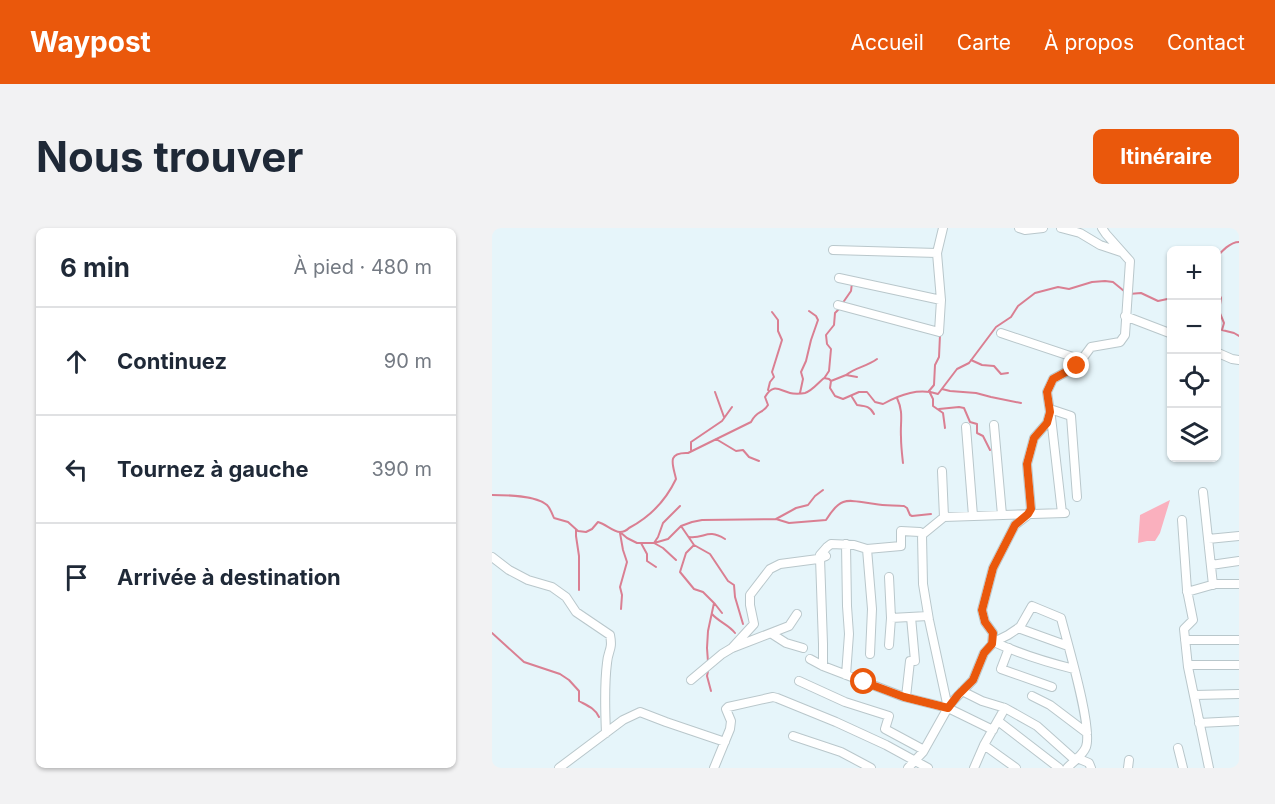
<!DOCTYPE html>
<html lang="fr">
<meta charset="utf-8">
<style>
body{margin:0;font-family:Inter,sans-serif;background:#f2f2f3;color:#1f2937}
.controls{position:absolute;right:18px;top:18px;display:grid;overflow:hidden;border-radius:9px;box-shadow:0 2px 4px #0004}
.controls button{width:54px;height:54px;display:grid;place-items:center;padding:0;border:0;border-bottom:2px solid #e0e1e3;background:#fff;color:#1f2937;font:30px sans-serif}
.stop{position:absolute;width:18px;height:18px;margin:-14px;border:4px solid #ea580c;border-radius:50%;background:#fff}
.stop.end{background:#ea580c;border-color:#fff;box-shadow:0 2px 6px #0008}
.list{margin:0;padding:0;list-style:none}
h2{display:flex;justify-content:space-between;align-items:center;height:78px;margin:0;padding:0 24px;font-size:26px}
h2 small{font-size:20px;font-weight:400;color:#747a83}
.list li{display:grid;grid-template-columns:39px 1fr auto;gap:18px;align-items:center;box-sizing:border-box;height:108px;padding:0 24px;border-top:2px solid #e0e1e3}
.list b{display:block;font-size:22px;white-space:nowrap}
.list em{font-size:20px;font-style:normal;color:#747a83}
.icon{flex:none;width:33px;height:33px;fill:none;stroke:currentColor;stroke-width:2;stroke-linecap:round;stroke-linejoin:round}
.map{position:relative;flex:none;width:747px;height:540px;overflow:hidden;border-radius:9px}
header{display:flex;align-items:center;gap:36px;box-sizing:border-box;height:84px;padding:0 30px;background:#ea580c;color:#fff}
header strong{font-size:28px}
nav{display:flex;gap:33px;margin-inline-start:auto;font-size:21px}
.intro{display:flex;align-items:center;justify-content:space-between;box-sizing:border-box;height:144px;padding:0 36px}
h1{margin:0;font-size:42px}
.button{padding:15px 27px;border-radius:9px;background:#ea580c;color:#fff;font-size:21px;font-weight:700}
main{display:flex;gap:36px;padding:0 36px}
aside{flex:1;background:#fff;border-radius:9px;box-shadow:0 2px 4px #0004}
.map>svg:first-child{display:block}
</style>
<header>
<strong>Waypost</strong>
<nav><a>Accueil</a><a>Carte</a><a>À propos</a><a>Contact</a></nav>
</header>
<div class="intro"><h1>Nous trouver</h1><a class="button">Itinéraire</a></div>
<main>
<aside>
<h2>6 min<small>À pied · 480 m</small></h2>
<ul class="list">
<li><svg class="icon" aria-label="ahead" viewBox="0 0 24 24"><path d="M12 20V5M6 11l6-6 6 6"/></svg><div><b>Continuez</b></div><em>90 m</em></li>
<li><svg class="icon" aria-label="left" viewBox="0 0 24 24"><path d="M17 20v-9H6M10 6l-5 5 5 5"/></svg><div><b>Tournez à gauche</b></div><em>390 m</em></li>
<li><svg class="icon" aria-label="arrive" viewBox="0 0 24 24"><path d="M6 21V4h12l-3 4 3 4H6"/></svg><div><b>Arrivée à destination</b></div></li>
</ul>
</aside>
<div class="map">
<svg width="747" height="540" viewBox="0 0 747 540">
<rect width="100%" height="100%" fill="#e6f5fa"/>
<path fill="#fab0be" d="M678 272 668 305 663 313H655L646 315 648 287Z"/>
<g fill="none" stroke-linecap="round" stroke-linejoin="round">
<path stroke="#da7f92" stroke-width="2" d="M724 30C730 23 738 14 747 14
M724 65 727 66 729 70 727 83 732 95 730 102 742 105 747 108
M637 66 649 65 666 73 680 70
M350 76 359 63 360 55
M448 107 447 129 443 137 442 157 437 163 441 171V178L451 185 453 200
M479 132 490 137 502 138 509 146 516 145
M354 147C364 139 374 139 385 131
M333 149 337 143 339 121 335 116 334 107 342 97 343 85 347 81
M339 153 354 147 365 149
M450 161 458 163 484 165 499 169 529 175
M276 162 278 154 282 149 280 144 290 112 286 103V92L280 84
M223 164 232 189
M308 165 311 151 309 144 314 133 319 112 326 92 324 88 317 83
M360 169 365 177C373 178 378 178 382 186
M405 170C412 185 408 194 409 209 409 218 410 226 411 235
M447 181 467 179 472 180 478 194 485 196V205L491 208 498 222
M224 211 244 223 251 222 257 229 267 233
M199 222V214L230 193 240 179
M0 267C14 267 44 267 55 277 58 280 60 285 62 290L76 294 86 303 94 304 100 301 106 294C114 296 121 304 128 304 131 304 135 302 137 300 158 289 174 272 184 251 181 237 174 224 196 225L259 194C265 182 271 186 276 177L273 169C281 155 287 162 298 165 301 166 309 166 313 165 320 163 326 155 332 150L337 151 339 153 338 160 343 168 351 171 367 164H375L383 174 391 176C409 166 427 160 446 166L465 141 477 135 504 99 519 89 526 78 543 65 566 59 577 61 600 54 613 53 621 54 632 63
M284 291 304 280 316 277 323 268 331 262
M189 298 202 317 194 325 188 344 202 361 211 364 223 376 230 385
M84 302V308L87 328V362
M128 304 135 310 145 315H162L176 311 189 298 200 294 210 292 284 291 297 295 334 292C350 266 357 273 383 276 393 278 403 277 412 278L415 280 418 287 420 288 439 286
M128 305 131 322 135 334 128 359 130 367 129 381
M197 309C213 311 215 300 233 311
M149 315 155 326V333L164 339
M202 317 218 326 236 353 242 357 243 369 251 396
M184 332 171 320 162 315 166 309 171 295 188 278
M220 386C227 394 237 397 243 405
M0 405 32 434 68 446 77 452 87 463V473C94 477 103 480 107 489
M216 434 215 420 216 403 222 375
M216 443 215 448 219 463"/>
<defs>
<path id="minor" d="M527 0 533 2 551 0
M569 0 588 5 608 17 629 24
M341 22 445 25
M347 50 449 72
M346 77 447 104 449 72 445 25 451 0
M633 88 680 106
M509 105 590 132
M724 124 740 131 747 132
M558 181 579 188 585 269
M559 189 570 285
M502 197 510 287
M474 199 481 288
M450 243 452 289 573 285
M711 264 721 357
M690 292 695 362 701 392 692 401 696 439 717 540
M430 307 431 356 437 392 456 480
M716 311 747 308
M354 316 355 378 357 406 354 447
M375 321 380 381 378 426
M328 327 335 319 339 316 362 317 375 321 409 318V303L428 304 430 307 452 289
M0 329 17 342 36 352 60 359 74 369 84 384 118 407C121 422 116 422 115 435 112 458 113 482 114 505
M328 330 331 416V438
M719 337 747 333
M397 349 399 390 397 417
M695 364 723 356H747
M399 390 436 388
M526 400 576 418
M280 406 294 415 311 420
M693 412H747
M502 414C528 426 554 434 582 441
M500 416 501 405 493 394 490 382 501 340 523 297 536 287 539 281 535 236 542 210 555 195 558 184 555 164 561 151 585 138 599 119 628 114 633 107 638 33 614 6 610 0
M240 420 262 396 258 377V367L278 341 288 336 326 331 334 328
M517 420 509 441 560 459
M318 431 331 438 412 469 456 480 501 502
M696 437H747
M199 452 230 426 240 420 297 398 305 386
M307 453 353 474 397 488 393 501 432 522
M470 463 490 473 513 480 545 498 583 532
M702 467 747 466
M540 468 558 477 595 505
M414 469 418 433H423L419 389
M506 493 567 540
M707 495 747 493
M301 508 349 524 379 540
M492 517 524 540
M686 520 691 540
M585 530 597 535 599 540
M67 540 131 492 148 484 174 494 233 514
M222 540 238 501 239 493 234 481 236 479 281 469 285 470 344 494 394 517 436 540
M416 540 431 524 458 476 481 452 492 425 502 414 516 407 528 399 540 378 569 390C575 414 601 500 594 519 591 527 581 534 575 540
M482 540 492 517 513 480
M636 540 637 532"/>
</defs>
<use href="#minor" stroke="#b9c7cb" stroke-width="10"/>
<use href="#minor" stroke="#fff" stroke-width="8"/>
</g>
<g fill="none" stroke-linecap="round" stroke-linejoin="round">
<path stroke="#ea580c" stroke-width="8" d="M372 454 412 469 456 480 466 467 481 452 492 425 500 416 501 405 493 394 490 382 501 340 523 297 536 286 539 281 535 236 542 210 555 195 558 184 555 164 561 151 585 138"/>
</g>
</svg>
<div class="controls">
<button>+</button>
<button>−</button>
<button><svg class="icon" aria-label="locate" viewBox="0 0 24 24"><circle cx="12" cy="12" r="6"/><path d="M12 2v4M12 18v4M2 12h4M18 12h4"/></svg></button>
<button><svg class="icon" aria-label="layers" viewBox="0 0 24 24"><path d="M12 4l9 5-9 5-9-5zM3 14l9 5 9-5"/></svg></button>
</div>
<div class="stop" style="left:372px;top:454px"></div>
<div class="stop end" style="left:585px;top:138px"></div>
</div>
</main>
